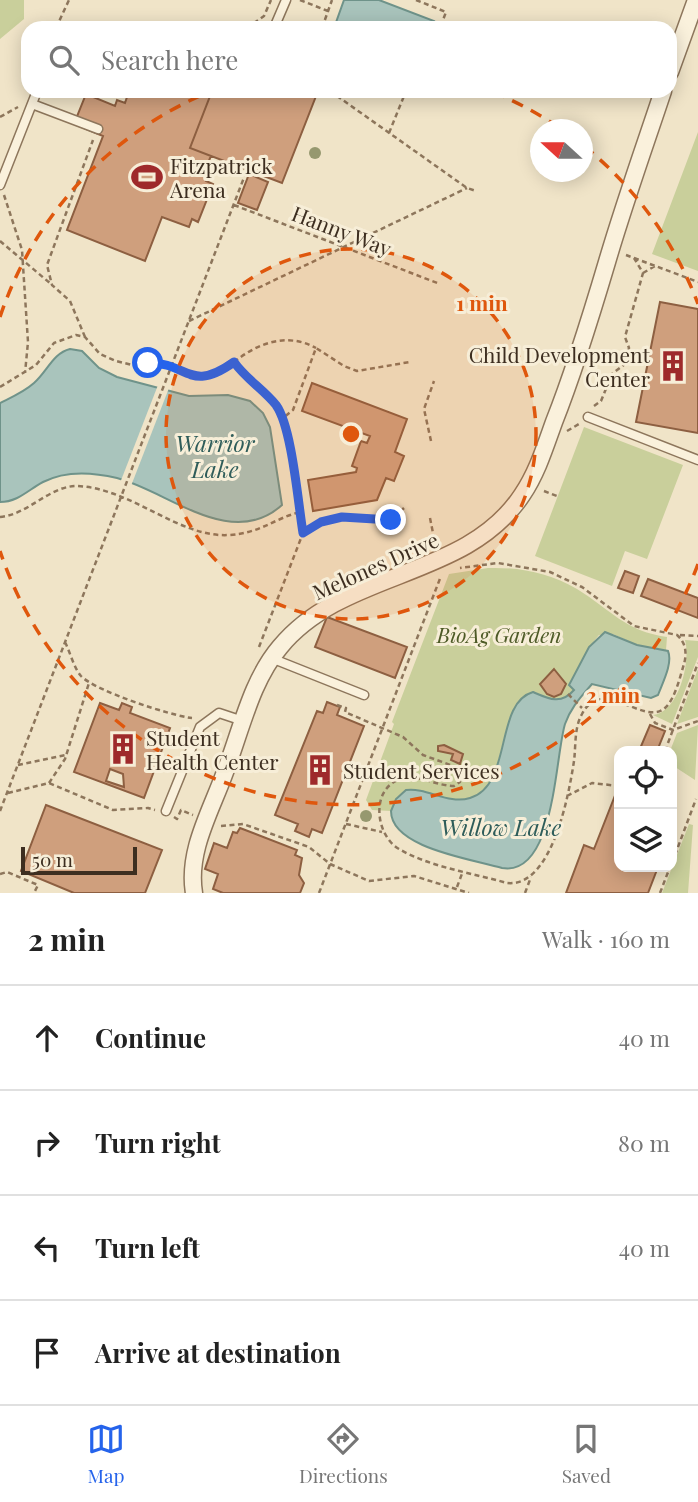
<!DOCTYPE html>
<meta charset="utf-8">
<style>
body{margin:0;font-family:"Playfair Display",serif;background:#f2f2f2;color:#222}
.controls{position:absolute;right:21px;bottom:21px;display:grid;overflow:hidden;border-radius:14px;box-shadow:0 4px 18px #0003}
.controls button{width:63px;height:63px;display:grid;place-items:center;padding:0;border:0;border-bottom:2px solid #e0e0e0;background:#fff;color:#222;font:35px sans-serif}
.compass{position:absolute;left:530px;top:119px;width:63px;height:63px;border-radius:50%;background:#fff;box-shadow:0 4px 18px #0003;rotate:291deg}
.scale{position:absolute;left:21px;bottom:18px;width:116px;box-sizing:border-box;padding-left:7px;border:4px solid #3d2e20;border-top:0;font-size:19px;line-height:24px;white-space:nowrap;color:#3d2e20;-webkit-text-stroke:5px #f7eed8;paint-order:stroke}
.stop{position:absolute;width:21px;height:21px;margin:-16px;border:5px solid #2563eb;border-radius:50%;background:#fff}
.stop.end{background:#2563eb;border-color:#fff;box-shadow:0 2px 7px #0008}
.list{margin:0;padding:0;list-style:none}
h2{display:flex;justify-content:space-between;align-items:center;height:91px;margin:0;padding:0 28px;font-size:30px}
h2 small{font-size:23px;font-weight:400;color:#767676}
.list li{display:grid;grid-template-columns:46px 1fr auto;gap:21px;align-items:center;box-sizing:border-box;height:105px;padding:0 28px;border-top:2px solid #e0e0e0}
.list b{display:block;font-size:26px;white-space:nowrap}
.list em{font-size:23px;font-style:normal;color:#767676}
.icon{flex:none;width:38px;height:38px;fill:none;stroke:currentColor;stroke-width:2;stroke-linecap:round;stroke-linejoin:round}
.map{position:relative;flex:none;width:698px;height:893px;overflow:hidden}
.search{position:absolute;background:#fff;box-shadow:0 4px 18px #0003;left:21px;right:21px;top:21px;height:77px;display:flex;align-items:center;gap:18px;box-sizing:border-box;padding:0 24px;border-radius:21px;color:#767676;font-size:26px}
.sheet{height:511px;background:#fff}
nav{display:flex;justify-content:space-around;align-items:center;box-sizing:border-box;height:98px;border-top:2px solid #e0e0e0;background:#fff;font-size:19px;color:#767676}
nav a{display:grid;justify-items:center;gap:4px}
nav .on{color:#2563eb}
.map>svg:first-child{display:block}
</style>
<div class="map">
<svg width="698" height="893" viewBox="0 0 698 893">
<rect width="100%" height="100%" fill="#f0e4c8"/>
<path fill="#c9cf9b" d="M0 0H24V19L0 39Z
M698 132V271L652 254Z
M584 427 683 465 647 559 625 551 612 586 535 556Z
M488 568C520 567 549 573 577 589 611 610 625 631 667 637L666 650 637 645 613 634 599 635 589 647 569 685 574 690C561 705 549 699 533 692 492 703 513 798 462 800 446 800 429 793 414 789L393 804 391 811 372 810 366 800 394 724 392 722 449 574Z
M685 640 698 641V657L672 724 653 715C679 712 691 661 685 640Z
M698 669V717L677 724Z
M698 725 695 780 672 765 670 751 677 733Z
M689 824 693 825 688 893H662Z"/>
<path fill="#a9c4bc" stroke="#6f938a" stroke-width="2" d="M344 0H379L434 21 431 28H334Z
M70 349 82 351 99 368 117 377 189 396 228 395 250 401 263 413 270 427 282 505C231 551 168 491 117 478 92 472 66 470 43 482 28 490 18 502 0 502V403C12 397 24 392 34 383 47 372 53 353 70 349Z
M605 632 637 645 668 651C673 663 663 682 658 695L651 698 592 684C581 697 571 707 565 724 555 756 555 877 502 868 472 859 391 848 391 811L396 799 406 790C427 787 448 805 470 798 513 785 494 703 533 692 549 699 561 705 574 690L569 685 589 647Z"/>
<path fill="#f0e4c8" d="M158 385 169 388 131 486 120 483Z"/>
<path fill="#cf9f7d" stroke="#8d5f41" stroke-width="2" fill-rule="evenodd" d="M129 91H212L190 148 211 156 204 172 209 174 206 181 213 184 198 222 192 219 189 227 162 217 145 261 67 230 103 136 74 124 86 94 115 106 117 100 125 103Z
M212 91H318L282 183 190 148Z
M249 174 268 182 257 210 238 203Z
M660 302 698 309V433L636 422Z
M312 383 407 419 395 452 404 456 394 481 386 478 377 500 313 511 308 480 356 472 357 468 352 466 361 441 367 443 370 436 302 411Z
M625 571 639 576 633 593 618 588Z
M648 579 698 598V618L641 596Z
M327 617 407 647 395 678 315 647Z
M554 669 566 684 561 694 554 697 547 694 540 684Z
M327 702 340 707 337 715 364 726 322 833 312 829 309 837 295 831 298 824 275 815 317 711 323 713Z
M100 703 119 710 122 703 132 707 130 713 170 728 144 798 74 772ZM110 769 123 774 124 787 106 781Z
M650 725 665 731 657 751H639Z
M444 745 463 754 460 764 451 760 453 754 438 751V746Z
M616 793 619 795V867H658L648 893H566L584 845 594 849Z
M46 805 162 850 145 893H74L21 871Z
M240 828 297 850 295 855 302 858 299 875 304 883 300 893H223L213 889 218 874 205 869 214 843 227 848 233 832 237 833Z"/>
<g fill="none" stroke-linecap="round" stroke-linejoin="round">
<defs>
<path id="lane" d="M274 28 286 0
M32 104 98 129
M0 185 37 91
M588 417 698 460
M271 658 364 695
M166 811 200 727 219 713 243 721"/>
<path id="street" d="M670 72 696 0
M194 893C187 851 211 811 225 772 241 731 251 681 280 647 344 569 466 580 522 495 537 473 545 447 554 422 575 369 591 316 607 262 624 204 644 148 663 91"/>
</defs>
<use href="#lane" stroke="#8d765c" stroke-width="11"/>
<use href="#street" stroke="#8d765c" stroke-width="19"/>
<path stroke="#8d765c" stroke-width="2.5" stroke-dasharray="5 3.5" stroke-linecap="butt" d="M300 0 328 11
M416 0 446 12 440 28
M56 28 69 0
M247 28 264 16 271 0
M322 28 332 0
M330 91 467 188 476 191
M0 117 18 107
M389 133 406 91
M4 195 22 250 28 342 25 373
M234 205 440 284
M0 241 51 284
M634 258 698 282
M643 273 655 266
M189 321 467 188
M85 337 70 301 52 285 47 265 93 140
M234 362C258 343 287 332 316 348
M0 387 36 365 54 343 76 335 85 337 100 354 116 361 132 365 161 363 202 378 218 374 234 362C249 383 270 396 283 418
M594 406 601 401 612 374 625 364 629 348 625 337 643 273 634 258 626 255
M567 431 579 424
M431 441 424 409 434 381
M544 491 557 496
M404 508 391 520 342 517 321 522 303 533 283 418 293 410 316 348 344 366 357 371 410 362
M0 517C28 515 50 485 78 486 133 489 179 538 229 535 261 533 273 519 300 512
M430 518 435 543
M680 635 698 636
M65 642C70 652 74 668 81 676 95 691 172 716 192 718
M259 647 303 533
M568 694 582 708
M337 705 346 708 345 712 403 737 423 755 456 767 460 772V782L454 786C436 786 420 774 401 779 370 788 375 835 399 849 430 867 472 873 507 883 552 888 569 794 574 761 576 746 574 728 582 714 602 675 644 727 665 708 675 699 680 677 684 664 687 653 686 643 677 635L634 626 582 587 550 572 498 563 460 568
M650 714 655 723 673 730 698 721
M665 751 698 663
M18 765 66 755
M49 783 65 759 89 683
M8 793 49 783 113 810 148 808 155 810
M567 796 592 783 619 786
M0 811 245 175
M174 817 177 819 181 810 193 815
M346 824 382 832
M221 826 243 824 309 847 330 864 369 881 414 876 469 893
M672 863 696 799
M0 874 7 872 38 885 34 893
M457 887 463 871
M319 893 441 576
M525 893 531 877
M660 893 670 867"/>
<use href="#lane" stroke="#faf1dc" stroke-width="8"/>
<use href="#street" stroke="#faf1dc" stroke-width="16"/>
</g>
<g fill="#96986f">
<circle cx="315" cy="153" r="6"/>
<circle cx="366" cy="816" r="6"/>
</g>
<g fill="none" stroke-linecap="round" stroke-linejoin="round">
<path stroke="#2563eb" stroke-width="9" d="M148 363C188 362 189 394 234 362 246 379 263 389 276 405 292 427 298 503 303 533L321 522 342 517 391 520"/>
</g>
<circle cx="351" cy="434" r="185" fill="#df570d" fill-opacity=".12"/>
<g fill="none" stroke="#df570d" stroke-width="3.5" stroke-dasharray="12 9">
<circle cx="351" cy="434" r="185"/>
<path d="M698 564A370 370 0 0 1 0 551M0 317A370 370 0 0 1 209 92M493 92A370 370 0 0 1 561 129M584 146A370 370 0 0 1 698 304"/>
</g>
<defs>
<symbol id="stadium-bare" viewBox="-9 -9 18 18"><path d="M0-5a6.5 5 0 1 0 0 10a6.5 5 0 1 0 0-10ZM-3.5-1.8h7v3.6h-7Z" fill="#9e2a2b" stroke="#f7eed8" stroke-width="2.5" paint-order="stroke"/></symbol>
<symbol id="building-bare" viewBox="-9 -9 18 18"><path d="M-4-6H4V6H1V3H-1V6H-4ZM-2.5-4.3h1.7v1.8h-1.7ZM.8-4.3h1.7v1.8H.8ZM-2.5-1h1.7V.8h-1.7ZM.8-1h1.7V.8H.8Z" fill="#9e2a2b" stroke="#f7eed8" stroke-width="2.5" paint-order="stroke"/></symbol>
</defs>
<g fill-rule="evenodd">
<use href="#stadium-bare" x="125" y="155" width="44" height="44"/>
<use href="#building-bare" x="651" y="344" width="44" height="44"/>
<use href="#building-bare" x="101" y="727" width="44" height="44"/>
<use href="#building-bare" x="298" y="748" width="44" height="44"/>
</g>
<g text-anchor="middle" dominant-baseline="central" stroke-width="6" stroke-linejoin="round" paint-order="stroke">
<g font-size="21" fill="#3d2e20" stroke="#f7eed8" text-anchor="start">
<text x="170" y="165">Fitzpatrick<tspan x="170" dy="24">Arena</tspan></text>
<text x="650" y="354" text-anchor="end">Child Development<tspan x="650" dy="24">Center</tspan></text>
<text x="146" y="737">Student<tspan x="146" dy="24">Health Center</tspan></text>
<text x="343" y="770">Student Services</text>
</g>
<g font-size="21" fill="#3d2e20" stroke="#f7eed8">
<text transform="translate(342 230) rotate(21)">Hanny Way</text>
<text transform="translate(375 565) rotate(-24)">Melones Drive</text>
</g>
<g font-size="21" font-style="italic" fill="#4d5a26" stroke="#f7eed8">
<text x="499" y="634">BioAg Garden</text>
</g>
<g font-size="23" font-style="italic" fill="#2f5d5a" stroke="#f7eed8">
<text x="215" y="442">Warrior<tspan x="215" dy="26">Lake</tspan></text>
<text x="501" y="826">Willow Lake</text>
</g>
</g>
<circle cx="351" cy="434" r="10" fill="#df570d" stroke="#f7eed8" stroke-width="3.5"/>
<g font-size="21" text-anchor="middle" font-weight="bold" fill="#df570d" stroke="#f7eed8" stroke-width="6" stroke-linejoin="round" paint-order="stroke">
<text x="482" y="311">1 min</text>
<text x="613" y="703">2 min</text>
</g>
</svg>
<div class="controls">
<button><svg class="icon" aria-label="locate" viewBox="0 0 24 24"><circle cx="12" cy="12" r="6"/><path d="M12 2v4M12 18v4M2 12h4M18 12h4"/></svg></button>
<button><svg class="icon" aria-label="layers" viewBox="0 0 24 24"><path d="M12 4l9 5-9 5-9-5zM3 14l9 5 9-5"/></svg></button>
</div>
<svg class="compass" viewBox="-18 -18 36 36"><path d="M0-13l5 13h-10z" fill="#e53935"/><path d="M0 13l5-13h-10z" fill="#767676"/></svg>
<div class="scale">50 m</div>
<div class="stop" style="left:148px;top:363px"></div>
<div class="stop end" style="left:391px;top:520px"></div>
<div class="search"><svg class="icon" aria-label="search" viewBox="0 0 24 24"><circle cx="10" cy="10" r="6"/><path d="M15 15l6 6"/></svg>Search here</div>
</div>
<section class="sheet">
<h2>2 min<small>Walk · 160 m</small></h2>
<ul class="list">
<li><svg class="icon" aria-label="ahead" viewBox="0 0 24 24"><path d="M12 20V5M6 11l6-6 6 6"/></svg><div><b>Continue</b></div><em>40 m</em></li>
<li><svg class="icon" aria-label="right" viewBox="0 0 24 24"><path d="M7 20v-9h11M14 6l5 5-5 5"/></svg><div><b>Turn right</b></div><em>80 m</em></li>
<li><svg class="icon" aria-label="left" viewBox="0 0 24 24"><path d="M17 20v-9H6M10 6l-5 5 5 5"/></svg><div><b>Turn left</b></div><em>40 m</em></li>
<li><svg class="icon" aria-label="arrive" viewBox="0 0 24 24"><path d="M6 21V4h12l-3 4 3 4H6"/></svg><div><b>Arrive at destination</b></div></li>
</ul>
</section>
<nav>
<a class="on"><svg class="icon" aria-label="map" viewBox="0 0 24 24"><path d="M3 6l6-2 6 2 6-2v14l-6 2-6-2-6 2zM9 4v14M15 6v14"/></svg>Map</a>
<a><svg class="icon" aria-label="directions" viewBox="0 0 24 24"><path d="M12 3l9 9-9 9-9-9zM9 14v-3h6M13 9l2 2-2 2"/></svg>Directions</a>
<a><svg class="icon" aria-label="saved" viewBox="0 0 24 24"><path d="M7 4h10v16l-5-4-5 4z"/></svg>Saved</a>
</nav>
